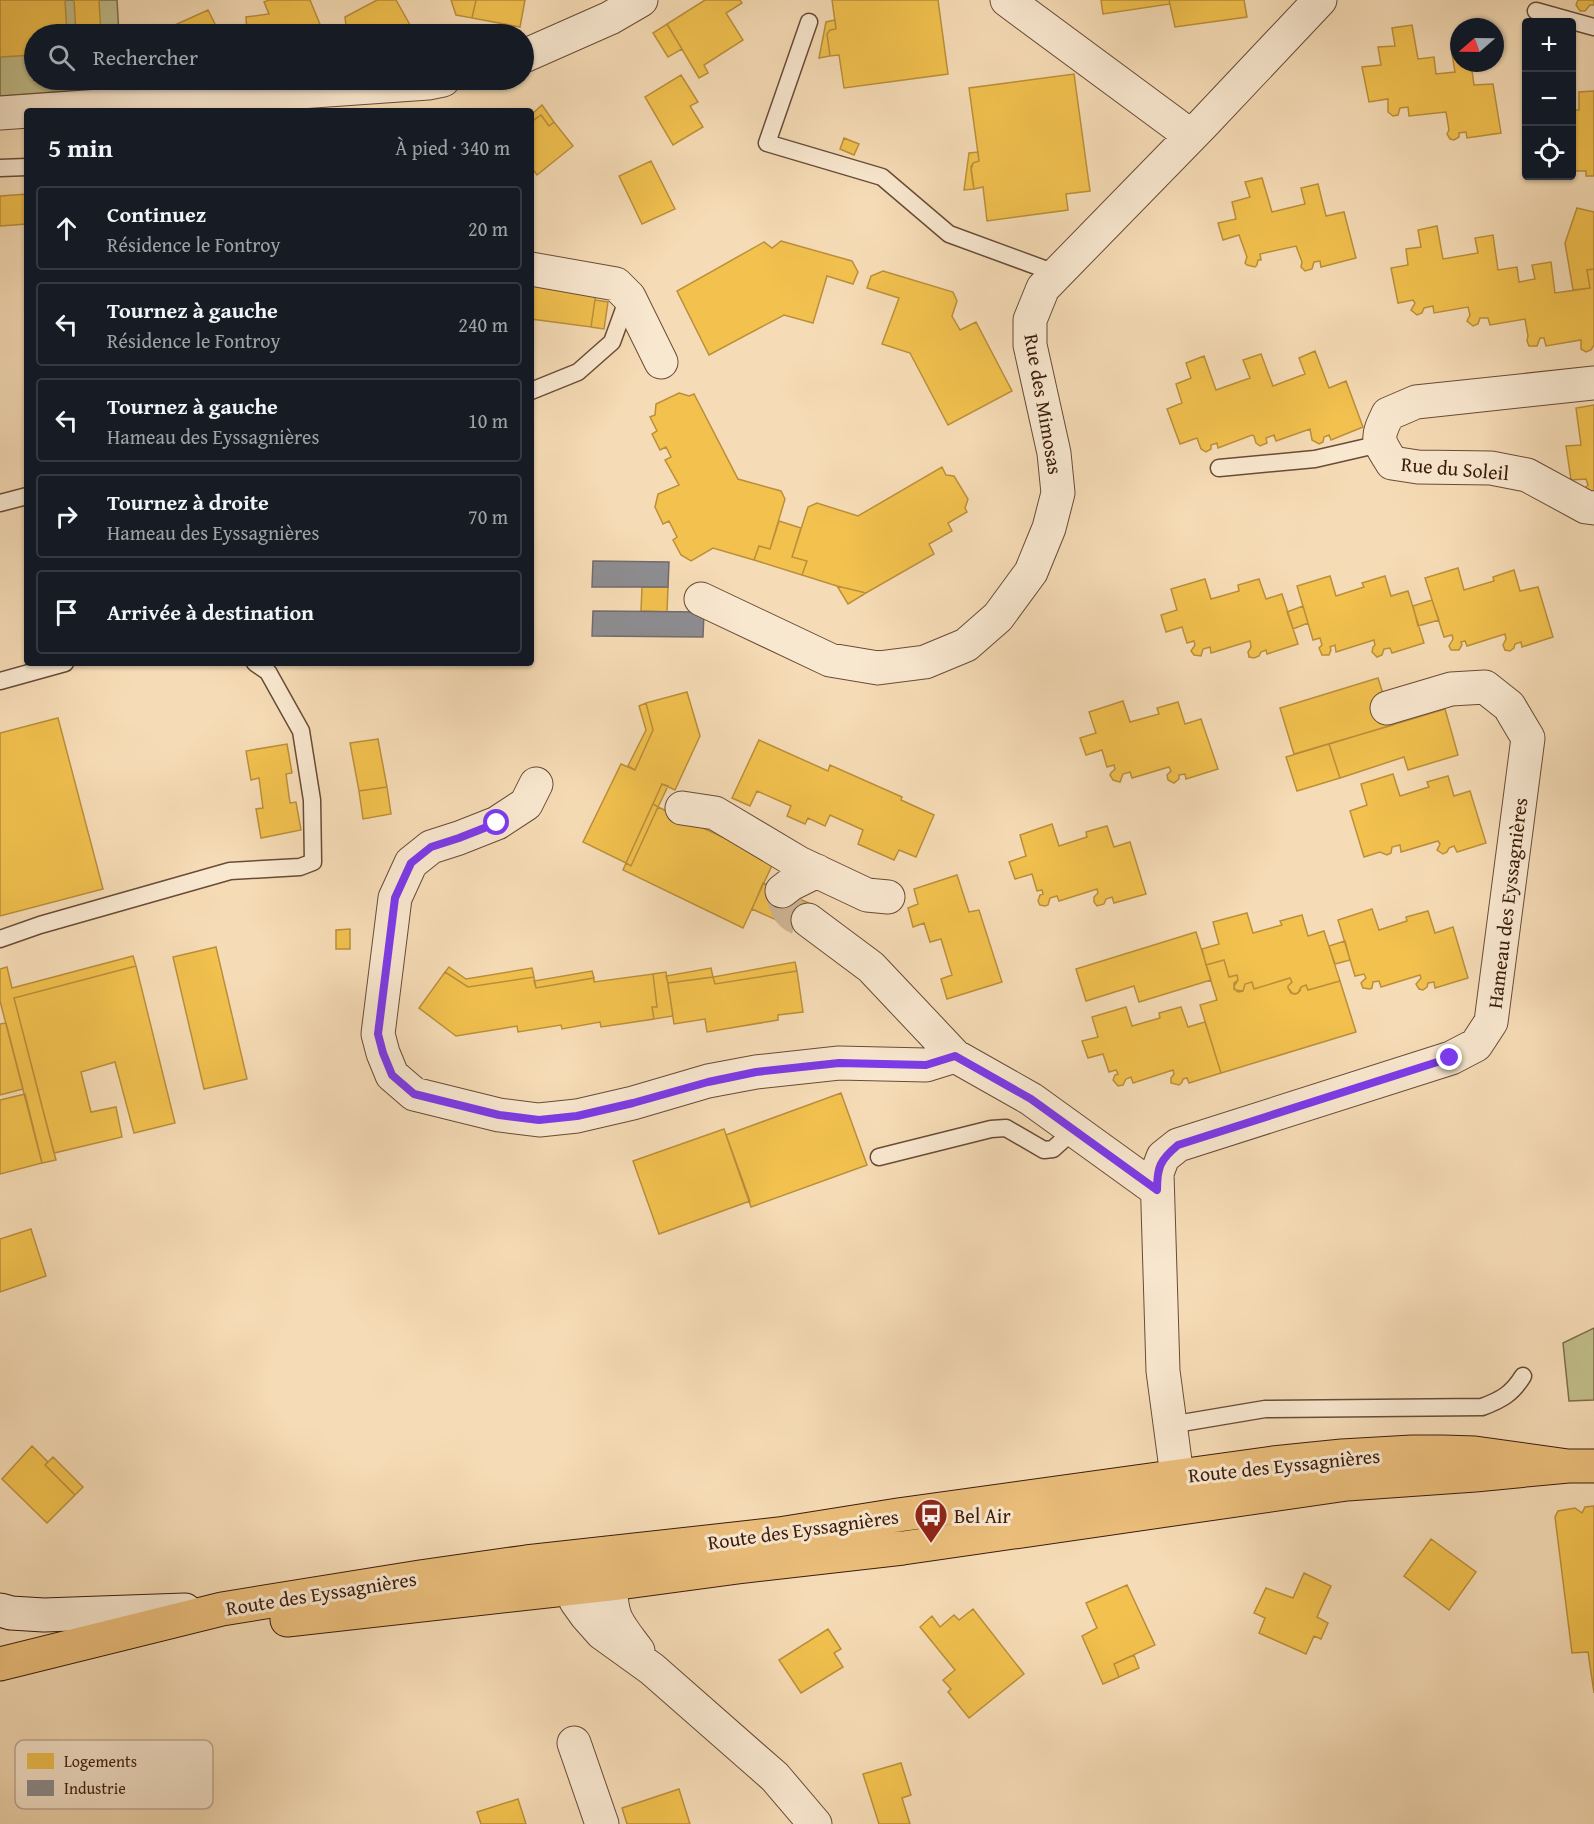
<!DOCTYPE html>
<html lang="fr">
<meta charset="utf-8">
<style>
body{margin:0;font-family:"Gentium Book Plus",serif;background:#242831;color:#f1f3f6}
.controls{position:absolute;right:18px;top:18px;display:grid;overflow:hidden;border-radius:6px;box-shadow:0 2px 4px #0004}
.controls button{width:54px;height:54px;display:grid;place-items:center;padding:0;border:0;border-bottom:2px solid #363941;background:#171b24;color:#f1f3f6;font:30px sans-serif}
.compass{position:absolute;left:1450px;top:18px;width:54px;height:54px;border-radius:50%;background:#171b24;box-shadow:0 2px 4px #0004;rotate:250deg}
.stop{position:absolute;width:18px;height:18px;margin:-14px;border:4px solid #7c3aed;border-radius:50%;background:#fff}
.stop.end{background:#7c3aed;border-color:#fff;box-shadow:0 2px 6px #0008}
.list{margin:0;padding:0;list-style:none}
h2{display:flex;justify-content:space-between;align-items:center;height:78px;margin:0;padding:0 24px;font-size:26px}
h2 small{font-size:20px;font-weight:400;color:#9ea1a6}
.list li{display:grid;grid-template-columns:39px 1fr auto;gap:18px;align-items:center;box-sizing:border-box;height:84px;margin:0 12px 12px;padding:0 12px;border:2px solid #363941;border-radius:6px}
.list b{display:block;font-size:22px;white-space:nowrap}
.list p{margin:0;font-size:20px;white-space:nowrap;color:#9ea1a6}
.list em{font-size:20px;font-style:normal;color:#9ea1a6}
.icon{flex:none;width:33px;height:33px;fill:none;stroke:currentColor;stroke-width:2;stroke-linecap:round;stroke-linejoin:round}
.map{position:relative;flex:none;width:1594px;height:1824px;overflow:hidden}
.search{position:absolute;background:#171b24;box-shadow:0 2px 4px #0004;left:24px;top:24px;width:510px;height:66px;display:flex;align-items:center;gap:15px;box-sizing:border-box;padding:0 21px;border-radius:33px;color:#9ea1a6;font-size:22px}
.panel{position:absolute;background:#171b24;box-shadow:0 2px 4px #0004;left:24px;top:108px;width:510px;height:558px;border-radius:6px}
.map>svg:first-child{display:block}
</style>
<div class="map">
<svg width="1594" height="1824" viewBox="0 0 1594 1824">
<rect width="100%" height="100%" fill="#f6dcb6"/>
<filter id="stains"><feTurbulence type="fractalNoise" baseFrequency=".00333" numOctaves="4"/><feColorMatrix values="0 0 0 0 .2 0 0 0 0 .09 0 0 0 0 .02 0 0 0 .5 -.17"/></filter>
<radialGradient id="worn" r=".72"><stop offset=".6" stop-color="#630" stop-opacity="0"/><stop offset="1" stop-color="#630" stop-opacity=".3"/></radialGradient>
<path fill="#c1bf8b" stroke="#7e6d4c" stroke-width="1.5" d="M0 0H117L119 34H34V80H122L123 87 0 96Z
M1594 1328V1400L1569 1401 1563 1343Z"/>
<path fill="#f2c14e" stroke="#bb8f3a" stroke-width="1.5" d="M0 0H65L67 34H34V55L0 57Z
M74 0H99L101 34H76Z
M269 0H310L324 34H247L246 17 269 14 264 2Z
M377 0H396L414 32 409 34H347L345 17Z
M451 0H476L472 18 456 15Z
M476 0H525L520 27 472 18Z
M705 0H740L742 3 726 13 743 40 704 65 708 73 699 78 667 24Z
M832 0H938L948 74 844 88 839 55 830 56 827 34 830 30 836 29Z
M1101 0H1169L1170 4 1103 14Z
M1169 0H1244L1247 17 1175 27Z
M1578 0H1594V5H1590L1585 11H1580L1576 5Z
M208 10 220 34H155Z
M835 20 836 29 830 30 827 34 830 56 819 58 826 22Z
M667 24 682 49 668 57 653 33Z
M1412 25 1418 59 1434 57 1436 74 1455 72 1452 54 1459 53V63H1471L1474 85 1493 84 1501 133 1467 138 1466 132 1459 133V137L1454 140 1450 139 1447 134 1449 130 1446 112 1409 116 1408 107 1400 108 1398 115 1393 116 1388 112V99L1369 102 1362 67 1381 65 1378 47 1395 46 1392 28Z
M1074 74 1090 191 1066 194 1068 210 987 221 983 187 974 189 971 170 973 163 979 161 969 88Z
M681 75 698 102 690 106 703 127 673 145 645 97Z
M1594 91V176H1586V171H1574L1572 175V110H1579V92Z
M542 105 554 122 549 126 541 115 531 122V115Z
M541 115 549 126 554 122 573 146 537 175 531 167V122Z
M844 138 859 144 854 155 840 149Z
M978 152 979 161 973 163 971 167 974 189 964 190 969 153Z
M651 161 675 209 642 224 619 176Z
M1262 178 1272 212 1305 204 1301 188 1318 184 1326 216 1344 212 1356 258 1321 267 1320 261 1314 262 1312 269 1305 271 1301 267 1302 262 1296 246 1260 254 1261 260H1258L1257 265 1255 267 1247 265 1245 263 1247 257 1239 235 1223 240 1218 223 1236 219 1232 202 1250 197 1245 182Z
M27 194V224L0 226V196Z
M1577 208 1594 212V269L1587 270 1590 288 1573 290 1565 243Z
M1437 226 1443 259 1478 253 1475 238 1493 235 1498 270 1517 267 1519 282 1535 279 1532 265 1551 262 1555 293 1590 288 1587 270 1594 269V345L1591 350 1586 352 1581 349V340L1546 346 1544 338H1540L1537 346H1529L1527 341 1528 336 1525 319 1490 325 1488 318H1480L1478 324 1473 326 1467 321 1470 315 1468 307 1434 313 1433 306 1424 308 1422 313 1417 315 1411 310 1415 303 1413 300 1398 303 1391 268 1408 265 1406 249 1421 247 1418 230Z
M781 241 852 261 858 272 853 284 827 276 813 323 784 315 709 355 677 291 764 242 772 248Z
M883 271 953 292 957 301 952 316 960 330 976 322 1012 391 948 425 910 353 882 344 899 298 867 288 871 276Z
M531 284 596 293 591 327 531 319Z
M595 300 608 302 604 329 591 327Z
M1315 351 1329 388 1346 381 1363 427 1331 440 1329 435 1324 437 1323 442 1319 444 1312 440 1310 429 1276 441 1274 435 1266 438 1267 443 1260 446 1256 443 1254 436 1252 435 1218 448 1217 443 1211 445V449L1206 452 1201 449 1197 438 1180 444 1167 409 1182 403 1176 384 1191 378 1186 363 1204 356 1216 390 1250 378 1243 360 1261 354 1273 386 1305 374 1299 358Z
M679 393 689 396 694 394 738 479 781 491 785 499 770 549 759 546 754 560 713 548 691 561 681 555 673 540 677 537 669 521 663 524 655 507 658 494 679 485 665 460 671 457 666 447 660 450 652 434 657 431 650 417 655 415 656 404Z
M1594 405V495L1586 493V487L1588 485 1586 479 1571 480 1566 446 1581 445 1576 408Z
M942 467 946 475 954 476 968 499 965 508 967 512 948 523 952 531 929 544 934 554 866 593 837 586 802 575 807 561 792 557 808 507 817 503 858 516Z
M779 521 801 528 792 557 807 561 802 575 754 560 759 546 770 549Z
M1458 568 1464 590 1494 581 1493 577 1514 570 1520 591 1538 587 1553 637 1522 647 1521 642 1515 644 1514 648 1510 651 1505 650 1503 645 1506 639 1505 634 1467 646 1465 641 1461 642 1462 645 1459 650H1451L1449 646 1453 639 1452 635 1444 637 1425 578Z
M1330 576 1336 596 1364 587 1362 583 1385 576 1391 596 1408 591 1424 643 1392 653 1390 648 1384 649 1382 655 1377 657 1372 652 1373 647 1375 645 1374 640 1336 652 1335 645 1330 647 1331 650 1329 655H1322L1319 648 1322 645 1320 638 1313 640 1297 586Z
M1205 579 1211 599 1239 591 1238 585 1259 579 1266 599 1282 594 1298 644 1267 654 1266 650 1261 652 1259 656 1254 658 1249 657 1248 652 1251 647 1250 641 1211 653 1210 647 1203 649 1201 656 1194 655 1191 651 1195 645 1194 641 1187 643 1182 627 1166 632 1161 615 1177 610 1171 589Z
M837 586 866 593 848 604Z
M642 587H668L667 612 641 611Z
M1432 600 1439 620 1418 626 1413 606Z
M1303 606 1308 623 1293 629 1287 612Z
M1378 678 1393 725 1294 754 1280 708Z
M687 692 700 736 675 790 662 784 626 863 583 842 621 764 635 770 653 730 646 703Z
M1123 701 1130 722 1159 714 1157 708 1178 702 1185 724 1201 719 1218 769 1186 779 1185 774 1179 775V779L1174 783 1168 780 1167 775 1171 771 1169 767 1132 778 1130 772 1123 774 1120 782 1113 780 1110 775 1111 773 1115 769 1114 765 1107 767 1102 750 1086 755 1080 738 1096 733 1089 712Z
M646 703 653 730 635 770 628 766 646 730 639 706Z
M1445 709 1458 755 1408 770 1404 757 1340 778 1329 744Z
M58 718 103 889 0 916V733Z
M378 739 387 787 359 791 350 743Z
M759 740 828 771 830 765 902 797 901 800 934 815 916 857 899 850 894 860 858 844 863 830 830 815 825 826 808 818 805 824 787 816 791 806 757 791 750 806 732 798Z
M287 744 292 773 286 774 290 803 296 802 301 830 261 838 256 809 263 808 259 778 251 780 246 751Z
M1329 744 1340 778 1297 791 1286 757Z
M1393 774 1400 796 1429 787 1427 782 1448 776 1454 796 1470 791 1486 843 1457 852 1454 846 1449 848 1447 852 1443 854 1437 850 1440 844 1438 841 1401 852 1400 845 1392 847 1391 853 1387 855 1380 852 1364 857 1350 811 1367 805 1361 784Z
M662 784 668 786 658 807 653 804Z
M387 787 391 814 363 819 359 791Z
M653 804 658 807 631 866 626 863Z
M658 807 774 861 743 928 623 870 626 863 631 866Z
M1052 824 1059 846 1087 837 1086 832 1107 826 1114 847 1130 842 1146 894 1114 903 1112 897 1106 899 1104 904 1097 906 1094 902V897L1098 893 1097 889 1059 901 1057 896 1050 898 1048 905 1045 906 1040 905 1038 901 1040 895 1043 894 1042 890 1037 891 1032 874 1015 879 1009 862 1026 856 1020 835Z
M957 875 969 912 979 910 1002 982 947 999 941 979 952 975 941 939 930 942 924 923 913 927 908 908 918 904 914 889Z
M763 883 813 905 803 932 752 909Z
M1372 909 1379 930 1407 921 1406 917 1428 911 1435 933 1453 927 1468 978 1435 988 1434 982 1428 983 1427 987 1423 990 1419 989 1416 984 1421 978 1420 975 1381 987 1379 981 1373 982 1372 988 1370 989 1363 988 1361 983 1366 978 1364 974 1355 976 1338 920Z
M1247 913 1253 933 1282 925 1280 921 1302 915 1308 936 1324 931 1340 981 1308 990 1306 985 1301 987 1300 991 1296 994 1291 993 1288 988V986L1292 982 1290 978 1254 989 1252 982 1245 984 1243 991 1235 990 1234 986 1238 980 1237 975 1229 977 1224 960 1206 965 1202 949 1219 944 1213 922Z
M350 929V949H336V930Z
M1196 932 1211 980 1139 1002 1134 986 1086 1001 1076 969Z
M1345 941 1350 960 1335 964 1329 946Z
M216 947 247 1079 204 1089 173 957Z
M133 956 136 966 14 998 56 1160 42 1163 0 1001V969L7 967 12 988Z
M1224 960 1229 977 1237 975 1238 980 1234 983V989L1238 992 1243 991 1245 984 1252 982 1254 989 1290 978 1292 982 1288 986V988L1293 994 1298 993 1301 987 1306 985 1308 990 1340 981 1356 1032 1221 1073 1200 1005 1217 1000 1206 965Z
M795 962 797 971 715 984 713 977Z
M136 966 175 1123 134 1133 115 1062 81 1072 91 1112 116 1107 122 1137 54 1153 14 998Z
M449 967 466 979 532 968 534 977 468 987 445 972Z
M711 968 713 977 668 983 666 976Z
M592 971 594 978 536 988 534 981Z
M797 971 803 1012 778 1015V1020L707 1032 705 1019 674 1024 668 983 713 977 715 984Z
M445 972 468 987 534 977 536 988 594 978V982L653 974 657 1007H652L654 1019 601 1027 600 1022 562 1029 561 1025 518 1032 517 1026 456 1036 419 1008Z
M666 972 673 1016 654 1019 652 1007H657L653 974Z
M1126 1007 1132 1026 1160 1018 1159 1013 1181 1007 1188 1027 1205 1022 1221 1073 1189 1083 1187 1078 1183 1079 1182 1082 1179 1085 1171 1083V1078L1174 1074 1173 1070 1133 1083 1131 1077 1126 1079 1123 1085 1118 1086 1113 1080 1115 1075 1118 1074 1116 1070 1109 1072 1103 1054 1088 1058 1082 1041 1098 1037 1092 1017Z
M6 1023 23 1089 0 1095V1024Z
M841 1093 867 1165 751 1207 726 1135Z
M25 1094 42 1163 0 1174V1100Z
M724 1129 750 1201 659 1234 633 1161Z
M31 1229 46 1276 0 1292V1239Z
M32 1446 48 1462 45 1465 75 1495 47 1523 2 1479Z
M53 1457 83 1487 75 1495 45 1465Z
M1594 1506V1693L1588 1652 1572 1653 1555 1517 1558 1511 1575 1508 1582 1513 1585 1507Z
M1431 1539 1476 1572 1449 1610 1404 1576Z
M1304 1573 1331 1586 1317 1617 1328 1623 1321 1639 1314 1636 1306 1654 1259 1633 1265 1618 1254 1613 1266 1588 1293 1598Z
M1127 1585 1155 1645 1114 1664 1119 1677 1103 1684 1082 1636 1097 1628 1086 1603Z
M973 1609 1024 1674 969 1718 948 1692 951 1689 943 1680 955 1670 920 1627 932 1616 940 1627 954 1615 959 1620Z
M828 1629 841 1649 834 1653 843 1667 801 1693 779 1660Z
M1134 1655 1139 1668 1119 1677 1114 1664Z
M901 1763 911 1795 902 1798 910 1824H879L863 1774Z
M679 1789 690 1824H627L622 1808Z
M518 1799 526 1824H481L477 1812Z"/>
<path fill="#8d8d92" stroke="#746b6a" stroke-width="1.5" d="M593 561 669 562 668 587H592Z
M593 611 704 612 703 637 592 636Z"/>
<g fill="none" stroke-linecap="round" stroke-linejoin="round">
<path stroke="#d0b594" stroke-width="33" stroke-dasharray="33 16" stroke-linecap="butt" d="M782 891C785 908 789 919 808 920"/>
<defs>
<path id="lane" d="M1536 11 1594 27
M809 22 767 143 882 177 949 234 1058 274
M0 168 27 167
M531 391 578 372 612 342 628 298
M1219 468 1315 459 1380 444
M0 503 27 496
M0 681 65 663
M0 939 40 925 230 871 300 867 313 862 312 800 301 731 268 672 255 663
M879 1157 991 1129 1006 1128 1044 1150 1053 1149 1074 1130
M1170 1425 1265 1409 1482 1407C1501 1400 1512 1394 1523 1376"/>
<path id="street" d="M1007 0 1191 136
M524 56 610 18 641 0
M0 113 428 83 443 80
M531 269 616 284 629 297 661 362
M1594 383 1416 402 1388 414C1376 439 1377 439 1392 463L1418 467 1491 468 1527 475 1586 507 1594 508
M701 599 830 660 878 668 925 662 966 645 998 617 1031 572 1049 528 1058 493 1054 453 1030 345V320L1043 288 1203 124 1320 0
M536 784 526 804 497 823 459 838 431 847 411 863 395 898 378 1034 383 1053 392 1075 414 1094 499 1115 539 1120 577 1116 633 1103 708 1081 756 1072 839 1063 926 1065 955 1056 1031 1099 1157 1190
M682 808 715 813 799 863 867 895 888 897
M782 891 791 884 817 871
M808 920 871 967 955 1056
M1194 1498 1183 1488 1177 1476 1163 1371 1157 1173 1163 1157 1178 1145 1451 1058 1476 1045 1491 1022 1528 738 1509 706 1485 687 1451 689 1387 708
M587 1570C619 1578 606 1596 616 1619 622 1631 630 1640 638 1651
M587 1571 577 1574 572 1580 571 1589 576 1601 586 1615 602 1633 652 1669 775 1777 815 1824
M574 1743 602 1824"/>
<path id="secondary" d="M0 1610 11 1613 44 1615 185 1610"/>
<path id="primary" d="M287 1620 610 1584 738 1567 903 1548 1347 1484 1475 1475 1568 1466H1594
M0 1664 222 1609 420 1577 526 1562 779 1534 898 1515 1273 1463 1342 1456 1412 1452H1443L1475 1453 1568 1466"/>
</defs>
<use href="#lane" stroke="#694b36" stroke-width="19"/>
<use href="#street" stroke="#694b36" stroke-width="35"/>
<use href="#secondary" stroke="#3a1b0c" stroke-width="35"/>
<use href="#primary" stroke="#3a1b0c" stroke-width="35"/>
<use href="#lane" stroke="#f9e8d0" stroke-width="16"/>
<use href="#street" stroke="#f9e8d0" stroke-width="33"/>
<use href="#secondary" stroke="#f9e8d0" stroke-width="33"/>
<use href="#primary" stroke="#ebbe7b" stroke-width="33"/>
</g>
<g fill="none" stroke-linecap="round" stroke-linejoin="round">
<path stroke="#7c3aed" stroke-width="8" d="M497 823 459 838 431 847 411 863 395 898 378 1034 383 1053 392 1075 414 1094 499 1115 539 1120 577 1116 633 1103 708 1082 756 1072 839 1063 926 1065 955 1056 1031 1099 1157 1190C1157 1167 1160 1160 1178 1145L1450 1058"/>
</g>
<defs>
<symbol id="bus-pin" viewBox="-11 -11 22 30"><path d="M0 17L-7.5 6A9.5 9.5 0 1 1 7.5 6Z" fill="#8f2418" stroke="#f9e8d0"/><path d="M-5-6H5V4H4V6H2V4H-2V6H-4V4H-5ZM-3.5-4V0h7V-4ZM-3.5 1.2v1.5H-2V1.2ZM2 1.2v1.5H3.5V1.2Z" fill="#fff"/></symbol>
</defs>
<g fill-rule="evenodd">
<use href="#bus-pin" x="912" y="1496" width="38" height="52"/>
</g>
<g text-anchor="middle" dominant-baseline="central" stroke-width="6" stroke-linejoin="round" paint-order="stroke">
<g font-size="20" fill="#3a1b0c" stroke="#f9e8d0">
<text transform="translate(1044 404) rotate(80)">Rue des Mimosas</text>
<text transform="translate(1455 468) rotate(5)">Rue du Soleil</text>
<text transform="translate(1507 903) rotate(-83)">Hameau des Eyssagnières</text>
<text transform="translate(1284 1465) rotate(-6)">Route des Eyssagnières</text>
<text transform="translate(803 1529) rotate(-8)">Route des Eyssagnières</text>
<text transform="translate(321 1593) rotate(-9)">Route des Eyssagnières</text>
</g>
<g font-size="20" fill="#3a1b0c" stroke="#f9e8d0" text-anchor="start">
<text x="954" y="1515">Bel Air</text>
</g>
</g>
<rect x="15" y="1740" width="198" height="69" rx="9" fill="#f9e8d0" stroke="#c0aa95" stroke-width="1.5"/>
<rect x="27" y="1753" width="27" height="16" fill="#f2c14e"/>
<rect x="27" y="1780" width="27" height="16" fill="#8d8d92"/>
<g font-size="16" fill="#3a1b0c">
<text x="64" y="1767">Logements</text>
<text x="64" y="1794">Industrie</text>
</g>
<rect width="100%" height="100%" filter="url(#stains)"/>
<rect width="100%" height="100%" fill="url(#worn)"/>
</svg>
<div class="controls">
<button>+</button>
<button>−</button>
<button><svg class="icon" aria-label="locate" viewBox="0 0 24 24"><circle cx="12" cy="12" r="6"/><path d="M12 2v4M12 18v4M2 12h4M18 12h4"/></svg></button>
</div>
<svg class="compass" viewBox="-18 -18 36 36"><path d="M0-13l5 13h-10z" fill="#e53935"/><path d="M0 13l5-13h-10z" fill="#9ea1a6"/></svg>
<div class="stop" style="left:497px;top:823px"></div>
<div class="stop end" style="left:1450px;top:1058px"></div>
<div class="search"><svg class="icon" aria-label="search" viewBox="0 0 24 24"><circle cx="10" cy="10" r="6"/><path d="M15 15l6 6"/></svg>Rechercher</div>
<section class="panel">
<h2>5 min<small>À pied · 340 m</small></h2>
<ul class="list">
<li><svg class="icon" aria-label="ahead" viewBox="0 0 24 24"><path d="M12 20V5M6 11l6-6 6 6"/></svg><div><b>Continuez</b><p>Résidence le Fontroy</p></div><em>20 m</em></li>
<li><svg class="icon" aria-label="left" viewBox="0 0 24 24"><path d="M17 20v-9H6M10 6l-5 5 5 5"/></svg><div><b>Tournez à gauche</b><p>Résidence le Fontroy</p></div><em>240 m</em></li>
<li><svg class="icon" aria-label="left" viewBox="0 0 24 24"><path d="M17 20v-9H6M10 6l-5 5 5 5"/></svg><div><b>Tournez à gauche</b><p>Hameau des Eyssagnières</p></div><em>10 m</em></li>
<li><svg class="icon" aria-label="right" viewBox="0 0 24 24"><path d="M7 20v-9h11M14 6l5 5-5 5"/></svg><div><b>Tournez à droite</b><p>Hameau des Eyssagnières</p></div><em>70 m</em></li>
<li><svg class="icon" aria-label="arrive" viewBox="0 0 24 24"><path d="M6 21V4h12l-3 4 3 4H6"/></svg><div><b>Arrivée à destination</b></div></li>
</ul>
</section>
</div>
